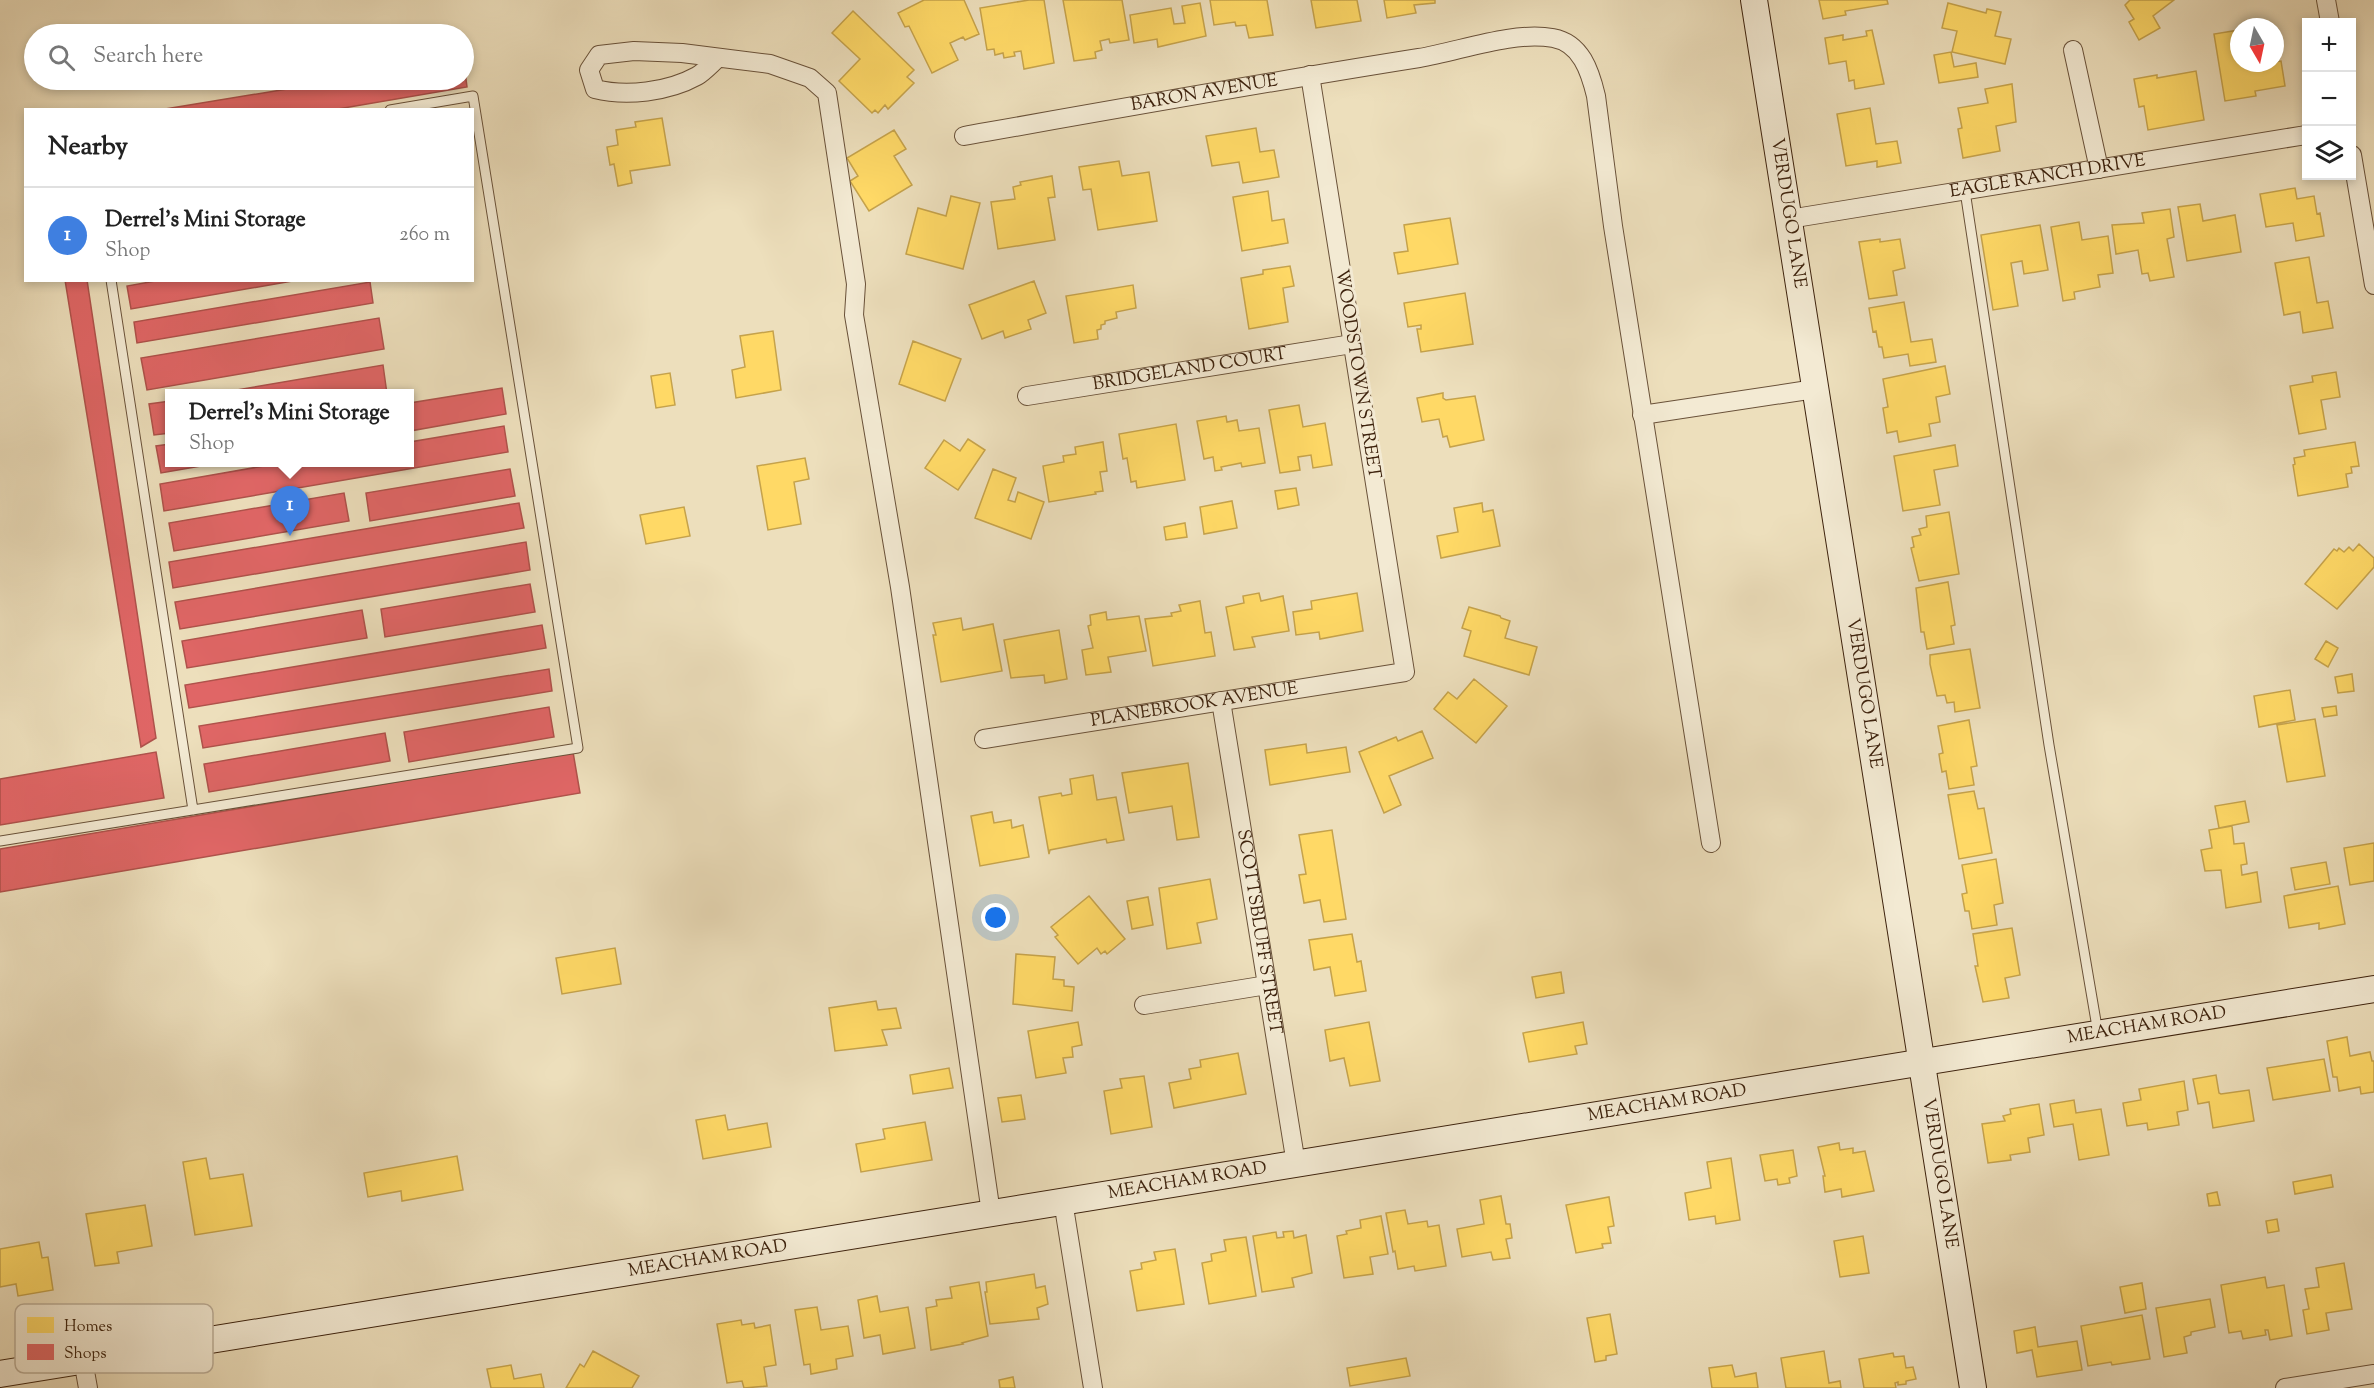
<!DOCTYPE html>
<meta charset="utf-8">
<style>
body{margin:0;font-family:"Sorts Mill Goudy",serif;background:#f6f6f6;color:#222}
.controls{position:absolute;right:18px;top:18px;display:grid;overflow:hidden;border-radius:0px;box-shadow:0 3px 9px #0003}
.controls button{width:54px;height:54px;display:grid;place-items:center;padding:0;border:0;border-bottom:2px solid #e0e0e0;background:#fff;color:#222;font:30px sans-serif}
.compass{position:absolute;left:2230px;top:18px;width:54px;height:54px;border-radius:50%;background:#fff;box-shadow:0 3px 9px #0003;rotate:171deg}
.you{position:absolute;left:996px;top:918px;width:21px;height:21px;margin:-15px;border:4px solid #fff;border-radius:50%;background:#1a73e8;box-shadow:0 0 0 9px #1a73e833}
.badge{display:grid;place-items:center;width:39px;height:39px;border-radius:50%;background:#8f2418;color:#fff;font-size:20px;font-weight:700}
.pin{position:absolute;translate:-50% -50px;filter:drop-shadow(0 2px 3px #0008)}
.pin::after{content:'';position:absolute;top:32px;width:21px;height:18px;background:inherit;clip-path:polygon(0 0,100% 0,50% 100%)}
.popup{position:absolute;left:165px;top:389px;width:249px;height:78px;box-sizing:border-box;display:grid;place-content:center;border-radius:0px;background:#fff;filter:drop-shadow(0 2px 4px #0005);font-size:20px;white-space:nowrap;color:#767676}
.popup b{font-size:22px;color:#222}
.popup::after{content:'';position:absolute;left:50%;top:100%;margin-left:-12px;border:12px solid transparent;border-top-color:#fff}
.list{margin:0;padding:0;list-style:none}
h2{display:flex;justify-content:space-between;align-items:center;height:78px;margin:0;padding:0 24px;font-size:26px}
h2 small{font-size:20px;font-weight:400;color:#767676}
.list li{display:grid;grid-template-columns:39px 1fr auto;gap:18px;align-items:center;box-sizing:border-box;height:96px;padding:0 24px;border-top:2px solid #e0e0e0}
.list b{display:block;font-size:22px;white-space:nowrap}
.list p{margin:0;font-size:20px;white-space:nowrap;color:#767676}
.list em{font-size:20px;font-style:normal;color:#767676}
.icon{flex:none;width:33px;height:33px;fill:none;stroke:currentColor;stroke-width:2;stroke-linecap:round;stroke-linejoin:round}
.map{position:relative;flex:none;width:2374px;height:1388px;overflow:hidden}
.search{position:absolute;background:#fff;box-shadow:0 3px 9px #0003;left:24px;top:24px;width:450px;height:66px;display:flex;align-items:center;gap:15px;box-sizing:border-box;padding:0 21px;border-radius:33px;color:#767676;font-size:22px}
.panel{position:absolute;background:#fff;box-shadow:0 3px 9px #0003;left:24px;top:108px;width:450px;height:174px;border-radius:0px}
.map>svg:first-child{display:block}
</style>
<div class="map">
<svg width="2374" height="1388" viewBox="0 0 2374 1388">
<rect width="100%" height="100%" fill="#eddfbc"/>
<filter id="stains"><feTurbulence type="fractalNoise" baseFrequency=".00333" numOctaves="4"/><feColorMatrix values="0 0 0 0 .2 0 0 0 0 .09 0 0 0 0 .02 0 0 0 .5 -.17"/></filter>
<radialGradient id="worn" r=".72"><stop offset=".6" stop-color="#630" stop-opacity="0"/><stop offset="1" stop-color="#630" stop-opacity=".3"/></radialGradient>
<path fill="#ffd966" stroke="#c5a24b" stroke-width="1.5" d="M924 0H964L979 34 965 40 963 37 950 43 958 60 932 73 909 26 905 27 898 13Z
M1029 0H1044L1054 63 1024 69 1021 51 1014 52 1015 56 1004 58 1003 53 995 55 994 49 987 50 980 8Z
M1063 0H1122L1129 40 1110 43 1109 39 1100 41 1102 50 1095 52 1096 58 1074 61Z
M1210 0H1267L1273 35 1249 38 1246 25 1236 26 1235 22 1214 25Z
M1311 0H1357L1361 21 1316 28Z
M1384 0H1435V3L1414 5 1416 13 1387 18Z
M1819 0H1887L1888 4 1845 11 1846 15 1823 19Z
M2130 0H2174L2153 16 2160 28 2139 40 2129 22 2134 19 2125 5Z
M1200 3 1206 36 1158 47 1157 39 1134 43 1130 15 1171 8 1174 24 1185 23 1182 6Z
M1948 3 1986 13 1987 9 2001 12 1995 36 2011 39 2005 64 1952 52 1957 31 1942 28Z
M853 11 914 70 907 77 914 83 888 109 885 105 878 113 875 110 872 113 839 81 860 59 832 33Z
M1872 30 1884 84 1855 89 1854 80 1849 81 1846 61 1829 64 1825 38 1843 35V40L1867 36 1866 31Z
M2239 30V63H2255V65L2281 61 2285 86 2255 91 2256 96 2225 101 2214 34Z
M1951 52 1954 67 1976 63 1978 77 1939 83 1934 55Z
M2196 71 2204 120 2148 130 2144 106 2139 107 2134 79 2157 75V78Z
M2012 84 2016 122 1996 126 2000 151 1963 158 1958 129 1962 128 1958 108 1988 103 1985 89Z
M1870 108 1876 144 1897 141 1901 163 1877 167V161L1846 166 1837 114Z
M662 118 670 165 630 171 632 183 618 186 614 164 610 165 607 147 618 145 616 130 636 127 635 122Z
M1256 128 1260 152 1274 150 1279 177 1243 183 1239 162 1212 166 1206 136Z
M894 130 906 149 894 156 912 185 869 211 850 181 858 176 847 158Z
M1119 161 1122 176 1149 172 1157 221 1098 230 1091 189 1083 190 1079 167Z
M1052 176 1055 197 1048 198 1055 240 998 249 991 202 1015 199 1013 187 1021 185 1020 182Z
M2295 188 2297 199 2314 196 2317 214 2320 213 2324 236 2296 241 2293 223 2266 227 2260 194Z
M1268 191 1272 221 1284 219 1288 243 1242 251 1233 197Z
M951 196 980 203 963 269 906 254 918 208 946 216Z
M2200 204 2203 221 2235 215 2241 252 2187 261 2178 207Z
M2170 209 2174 237 2167 239 2174 277 2150 281 2148 273 2142 274 2138 250 2116 254 2112 225 2144 223 2142 213Z
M1450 218 1458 264 1398 274 1394 253 1408 251 1404 225Z
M2079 222 2082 240 2108 236 2113 273 2098 275 2100 287 2074 292 2075 299 2063 301 2051 227Z
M2040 225 2048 270 2024 274 2022 261 2011 263 2018 306 1993 310 1981 235Z
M1880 239V242L1900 239 1905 268 1893 271 1897 295 1869 299 1859 242Z
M2309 257 2317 303 2328 301 2333 328 2303 333 2300 312 2284 315 2275 263Z
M1290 266 1294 286 1283 288 1288 322 1249 329 1241 278 1263 274V270Z
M1034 281 1046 313 1028 320 1031 329 1005 338 1003 331 982 339 969 305Z
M1133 285 1136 308 1116 312 1117 318 1105 321V324L1101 325V329L1097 330 1098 339 1074 343 1066 296Z
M1465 293 1473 344 1421 352 1417 329H1421V325L1408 327 1404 303Z
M1904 302 1911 342 1932 339 1936 362 1910 366 1908 354 1884 358 1882 347H1879L1876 331 1873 332 1869 308Z
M773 331 781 390 736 398 732 370 745 367 740 336Z
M913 341 961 359 945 401 899 384Z
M1945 366 1950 394 1936 397 1940 422 1929 424 1931 436 1899 442 1897 431 1887 433 1883 408 1888 407 1883 379Z
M2336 372 2340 397 2321 400 2326 429 2299 434 2290 386 2313 382 2312 376Z
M670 373 675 405 656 408 651 376Z
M1443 393V398L1446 400 1475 396 1484 440 1450 447 1447 436 1443 437 1439 419 1422 422 1417 398Z
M1299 405 1303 427 1325 423 1332 465 1313 468 1311 455 1298 457 1300 470 1280 473 1269 410Z
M1226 416 1227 422 1237 420 1239 431 1259 428 1265 463 1242 467 1241 463 1221 467 1222 470 1215 471 1213 457 1204 459 1197 421Z
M1176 424 1185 480 1137 488 1136 481 1131 482 1127 458 1123 459 1119 434Z
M968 439 985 450 958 490 925 468 944 440 960 451Z
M1103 442 1107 471 1100 472 1103 491 1095 492 1096 494 1049 502 1043 466 1064 462 1063 456 1076 454 1075 447Z
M2355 442 2359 466 2351 467 2352 473 2346 474 2348 487 2298 496 2293 465 2295 464 2294 458 2305 456 2304 450Z
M1955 445 1958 466 1934 470 1940 505 1903 511 1894 456Z
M805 458 809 479 794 482 801 524 768 530 757 466Z
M993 469 1016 478 1008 500 1015 502 1018 492 1044 502 1031 539 975 518Z
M1296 488 1299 505 1278 509 1275 491Z
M1232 501 1237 528 1204 534 1200 507Z
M1482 503 1483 512 1493 510 1500 546 1441 558 1437 536 1458 532 1454 508Z
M684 507 690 536 646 544 640 515Z
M1949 512 1959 574 1919 581 1911 548 1914 547 1912 537 1921 535 1919 529 1927 527 1926 516Z
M1185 523 1187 537 1166 540 1164 527Z
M2359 544 2374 558V567L2337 609 2305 584 2334 549 2337 551 2339 548 2344 552 2349 547 2353 551Z
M1948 582 1955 625 1951 626 1954 644 1927 649 1924 632H1921L1916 588Z
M1259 593 1261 601 1283 596 1289 631 1252 637 1255 647 1234 650 1226 607 1244 603 1243 596Z
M1357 593 1363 631 1320 639 1319 632 1296 635 1293 612 1312 609 1311 601Z
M1200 601 1205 633 1211 632 1215 656 1153 666 1145 619 1172 616 1171 613 1181 611 1179 605Z
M1469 607 1500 616 1501 618 1510 621 1505 638 1537 647 1529 675 1464 656 1471 631 1462 628Z
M1106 612 1107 620 1139 616 1146 651 1108 657 1111 672 1086 675 1082 650 1093 648 1088 626 1091 625 1090 615Z
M961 618 963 630 993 624 1002 671 941 682 933 635H936L933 623Z
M1059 630 1067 679 1045 683 1044 675 1011 678 1004 640Z
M2326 641 2338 648 2328 667 2315 659Z
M1970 649 1980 708 1955 712 1954 702 1947 703 1945 695 1937 696 1930 664V655Z
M2352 674 2354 691 2338 693 2335 677Z
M1474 679 1507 706 1476 743 1434 709 1448 692 1457 699Z
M2290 690 2295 720 2259 727 2254 696Z
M2336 706 2337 715 2324 717 2322 708Z
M2315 719 2325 776 2287 782 2277 725Z
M1969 720 1977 766 1971 767 1974 785 1949 789 1946 771 1942 772 1940 761 1939 754 1943 753 1938 726Z
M1422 731 1433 758 1389 776 1401 805 1384 813 1359 752 1396 737 1398 741Z
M1306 744 1307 753 1346 747 1350 772 1270 785 1265 750Z
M1188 763 1199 837 1177 840 1172 806 1129 813 1122 773Z
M1093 775 1097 800 1116 797 1124 840 1107 843 1106 839 1050 850 1049 854 1039 797 1061 793 1062 796 1072 794 1070 779Z
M1974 791 1978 809 1984 808 1992 853 1959 859 1948 795Z
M2245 801 2249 822 2219 828 2215 806Z
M992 812 994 823 1011 820 1012 828 1023 825 1029 857 980 866 971 816Z
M2232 826 2234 844 2244 843 2247 864 2241 865 2242 875 2257 872 2261 902 2226 908 2221 870 2205 871 2201 850 2212 848 2209 830Z
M1332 830 1346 919 1324 922 1320 900 1304 903 1299 875 1306 874 1299 835Z
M2374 843V881L2350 885 2344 848Z
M1996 859 2003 903 1994 905 1997 925 1972 929 1969 911H1965L1962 894 1967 893 1962 865Z
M2326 862 2330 884 2295 890 2291 868Z
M1210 879 1217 919 1197 923 1201 943 1167 949 1159 888Z
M2338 886 2345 924 2319 929V923L2289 928 2284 896Z
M1089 896 1125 939 1107 954 1105 951 1101 954 1097 948 1078 964 1055 937 1058 935 1051 927Z
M1148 897 1153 925 1132 929 1127 901Z
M2012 928 2020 975 2005 978 2009 998 1983 1002 1975 966H1978L1973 934Z
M1352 934 1357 962 1361 961 1366 991 1335 996 1330 967 1314 970 1309 940Z
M615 948 621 984 562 994 556 958Z
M1016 954 1055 957 1053 979 1064 980V986L1074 987 1072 1011 1013 1004Z
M1561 972 1564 993 1536 998 1532 977Z
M876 1001 878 1010 896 1008 901 1028 882 1030 887 1045 835 1051 829 1008Z
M1078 1022 1082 1045 1072 1047 1073 1057 1063 1058 1066 1073 1036 1078 1028 1031Z
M1369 1022 1380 1081 1350 1086 1344 1058 1330 1061 1325 1030Z
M1583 1022 1587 1044 1575 1046 1577 1054 1529 1062 1523 1033Z
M2347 1037 2350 1056 2370 1052 2372 1061H2374V1092L2361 1094 2360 1087 2339 1091 2337 1077H2333L2327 1041Z
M1238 1053 1246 1094 1174 1108 1169 1083 1191 1079 1189 1069 1201 1067 1200 1060Z
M2324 1059 2330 1091 2273 1100 2267 1068Z
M949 1068 953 1088 913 1094 910 1075Z
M2216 1075 2219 1093 2221 1094 2249 1090 2254 1121 2213 1128 2209 1102 2198 1104 2193 1079Z
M1144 1076 1152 1127 1111 1134 1104 1091 1122 1088 1120 1079Z
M2184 1081 2188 1110 2177 1112 2179 1125 2148 1130 2147 1123 2127 1126 2123 1103 2141 1100 2139 1089Z
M1021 1095 1025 1119 1002 1122 998 1098Z
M2074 1100 2076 1113 2101 1109 2109 1155 2079 1160 2073 1124 2054 1127 2050 1104Z
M2039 1104 2044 1135 2028 1138 2030 1152 2010 1155 2011 1160 1988 1163 1982 1124 2005 1121 2003 1116 2011 1114 2010 1109Z
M725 1115 728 1130 767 1123 771 1147 703 1159 696 1120Z
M925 1122 932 1160 861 1172 856 1144 885 1139 883 1129Z
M1839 1143 1840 1150 1853 1148V1153L1865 1151 1874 1191 1842 1197 1841 1189 1825 1192 1823 1176H1825L1818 1147Z
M1793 1150 1797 1176 1789 1178 1790 1183 1778 1185 1777 1179 1765 1181 1760 1155Z
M457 1156 463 1190 402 1201 401 1191 368 1197 364 1173Z
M206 1158 210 1179 243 1174 252 1226 195 1235 183 1162Z
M1731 1158 1740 1220 1716 1224 1715 1216 1689 1220 1685 1193 1711 1188 1707 1162Z
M2331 1175 2333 1187 2295 1194 2293 1182Z
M2217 1192 2220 1205 2209 1206 2207 1194Z
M1501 1196 1506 1224H1510L1512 1238 1506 1239 1510 1258 1493 1260 1491 1252 1462 1257 1457 1229 1484 1224 1480 1200Z
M1609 1197 1614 1226 1608 1227 1611 1243 1602 1244 1603 1248 1576 1253 1566 1205Z
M145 1205 152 1246 117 1252 119 1263 95 1266 86 1214Z
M1405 1210 1408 1224 1427 1221 1428 1227 1439 1225 1446 1266 1415 1271 1414 1266 1398 1269 1395 1251 1393 1252 1386 1213Z
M1381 1216 1388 1254 1370 1257 1373 1274 1344 1278 1337 1236 1347 1234 1346 1231 1361 1228 1360 1220Z
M2277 1219 2279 1231 2268 1233 2266 1221Z
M1293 1231 1294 1238 1306 1235 1312 1273 1292 1278 1294 1287 1262 1292 1253 1236 1276 1232 1277 1238 1284 1237 1283 1232Z
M1863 1236 1869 1273 1840 1277 1834 1241Z
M1246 1237 1256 1296 1209 1304 1202 1263 1212 1261 1211 1254 1226 1251 1224 1240Z
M39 1242 42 1258 48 1257 53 1290 18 1296 16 1284 0 1287V1249Z
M1175 1249 1184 1304 1137 1311 1130 1271 1142 1269 1141 1263 1156 1260 1154 1252Z
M2344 1263 2352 1309 2326 1313 2329 1330 2307 1334 2303 1310 2309 1309 2305 1289 2319 1287 2316 1268Z
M1034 1274 1036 1288 1045 1286 1048 1304 1037 1308 1039 1319 990 1324 985 1292H987L986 1282Z
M2265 1277 2267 1288 2284 1285 2292 1336 2270 1340 2268 1330H2265L2266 1335 2243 1339 2241 1331 2229 1333 2221 1285Z
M979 1282 988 1336 962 1343 963 1344 931 1350 926 1308 937 1306 936 1300 952 1298 950 1287Z
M2142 1283 2146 1309 2125 1313 2120 1287Z
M877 1296 880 1312 908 1307 915 1348 883 1354 880 1335 864 1338 858 1300Z
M2210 1299 2215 1327 2191 1332V1335L2184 1337 2187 1353 2164 1357 2156 1308Z
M817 1307 821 1330 848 1326 853 1356 836 1359 837 1369 811 1374 810 1364 804 1365 795 1310Z
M1610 1314 1617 1354 1606 1356V1360L1595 1362 1587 1318Z
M2142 1315 2150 1359 2112 1365 2111 1362 2088 1366 2081 1326Z
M741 1320 742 1325 754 1323 755 1328 770 1325 776 1365 764 1367 767 1386 744 1388 742 1381 727 1383 717 1324Z
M2035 1327 2038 1347 2077 1341 2082 1370 2037 1377 2032 1350 2017 1353 2014 1331Z
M593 1351 639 1376 632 1388H566L580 1364 584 1367Z
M1824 1351 1829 1383 1840 1381 1841 1388H1786L1781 1358Z
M1893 1353 1894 1357 1904 1356 1906 1368 1913 1367 1916 1379 1906 1381V1384L1898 1385V1382L1895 1383 1896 1388H1864L1859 1359Z
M1406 1358 1410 1376 1350 1386 1347 1368Z
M511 1365 514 1379 541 1374 544 1388H491L487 1369Z
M1732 1365 1735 1377 1756 1373 1758 1388H1712L1709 1368Z
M1013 1377 1015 1388H1000L999 1380Z"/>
<path fill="#e06666" stroke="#af524b" stroke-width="1.5" d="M464 64 467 87 332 110H159L342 80H464Z
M65 280H87L156 738 141 747Z
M161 280H298L131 309 127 286Z
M370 282 373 303 137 343 134 322Z
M379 318 384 349 147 390 141 358Z
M383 365 387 394H213Z
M502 388 506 414 410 431V403Z
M170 401V433L154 435 149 404Z
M504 426 508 452 164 511 160 484 287 462H410V442Z
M170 444V462H224L161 473 156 446Z
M510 469 515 496 370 521 366 493Z
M344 493 349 521 174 551 169 523Z
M519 503 524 528 173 588 169 562Z
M526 542 530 570 180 629 175 602Z
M530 584 535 612 385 637 381 609Z
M362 610 367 638 187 668 182 641Z
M542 625 546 648 189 708 185 685Z
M549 669 552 691 203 748 199 726Z
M549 707 554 737 409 762 404 732Z
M385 733 390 761 209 792 204 764Z
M156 752 164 798 0 825V779Z
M573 752 580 793 0 892V849Z"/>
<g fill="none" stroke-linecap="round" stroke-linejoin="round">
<defs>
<path id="lane" d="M1965 191 2049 745 2098 1033
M111 280 193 810
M0 841 578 748 473 96 390 110"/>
<g id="street">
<path d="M2326 0 2330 22"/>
<path d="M2073 50 2099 169"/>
<path d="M718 58C711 64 704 72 697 76 668 92 626 97 595 89L589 70 599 55 634 51 682 53 770 64 810 78 827 93 856 284 854 315 900 587 991 1213"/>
<path id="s1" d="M964 136C1116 109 1267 82 1419 58 1461 51 1512 31 1553 38 1581 43 1590 71 1596 96L1613 226 1711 843"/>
<path d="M2352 155 2374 285"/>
<path id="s2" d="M1789 219 2306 135"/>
<path id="s3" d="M1027 396 1352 344"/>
<path d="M1642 415 1815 389"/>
<path id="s4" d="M1221 701 1296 1164"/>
<path id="s5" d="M984 739 1405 672 1310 75"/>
<path d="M1144 1005 1267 985"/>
<path d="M1063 1201 1093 1388"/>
<path d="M83 1360 88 1388"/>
<path d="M2285 1388 2374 1374"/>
</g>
<g id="secondary">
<path id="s6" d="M1754 0 1973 1388"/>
<path id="s7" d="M0 1374 2374 989"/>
</g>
</defs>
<use href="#lane" stroke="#695139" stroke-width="11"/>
<use href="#street" stroke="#695139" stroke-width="20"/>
<use href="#secondary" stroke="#3d220d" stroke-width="28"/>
<use href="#lane" stroke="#f3ead3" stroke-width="9"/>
<use href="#street" stroke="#f3ead3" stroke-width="18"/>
<use href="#secondary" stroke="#f3ead3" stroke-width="26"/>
</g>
<g text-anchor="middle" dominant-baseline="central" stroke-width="6" stroke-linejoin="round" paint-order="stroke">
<g font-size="18" fill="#3d220d" stroke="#f3ead3">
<text stroke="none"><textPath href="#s1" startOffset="244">BARON AVENUE</textPath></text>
<text stroke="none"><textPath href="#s2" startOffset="262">EAGLE RANCH DRIVE</textPath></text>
<text stroke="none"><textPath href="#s6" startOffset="216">VERDUGO LANE</textPath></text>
<text stroke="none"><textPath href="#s3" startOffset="165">BRIDGELAND COURT</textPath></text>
<text transform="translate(1357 374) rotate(81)">WOODSTOWN STREET</text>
<text stroke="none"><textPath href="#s6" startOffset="702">VERDUGO LANE</textPath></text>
<text stroke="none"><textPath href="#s5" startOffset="213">PLANEBROOK AVENUE</textPath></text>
<text stroke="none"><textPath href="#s4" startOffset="234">SCOTTSBLUFF STREET</textPath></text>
<text stroke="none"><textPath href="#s7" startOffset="2175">MEACHAM ROAD</textPath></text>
<text stroke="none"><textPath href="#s7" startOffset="1689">MEACHAM ROAD</textPath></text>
<text stroke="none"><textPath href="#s6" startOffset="1188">VERDUGO LANE</textPath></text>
<text stroke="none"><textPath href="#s7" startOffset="1203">MEACHAM ROAD</textPath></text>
<text stroke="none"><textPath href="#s7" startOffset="717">MEACHAM ROAD</textPath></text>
</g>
</g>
<rect x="15" y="1304" width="198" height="69" rx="9" fill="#f3ead3" stroke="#bcae98" stroke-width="1.5"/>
<rect x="27" y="1317" width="27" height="16" fill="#ffd966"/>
<rect x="27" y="1344" width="27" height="16" fill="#e06666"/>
<g font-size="16" fill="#3d220d">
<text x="64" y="1331">Homes</text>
<text x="64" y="1358">Shops</text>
</g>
<rect width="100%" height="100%" filter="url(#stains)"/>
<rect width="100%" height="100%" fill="url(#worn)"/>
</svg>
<div class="controls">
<button>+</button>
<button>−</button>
<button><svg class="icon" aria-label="layers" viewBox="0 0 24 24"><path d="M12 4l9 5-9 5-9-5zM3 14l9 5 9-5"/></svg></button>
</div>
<svg class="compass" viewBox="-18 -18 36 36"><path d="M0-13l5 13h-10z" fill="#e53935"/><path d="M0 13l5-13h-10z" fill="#767676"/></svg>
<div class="you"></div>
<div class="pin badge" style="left:290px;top:536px;background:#3f7fe0">1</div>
<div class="popup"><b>Derrel's Mini Storage</b>Shop</div>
<div class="search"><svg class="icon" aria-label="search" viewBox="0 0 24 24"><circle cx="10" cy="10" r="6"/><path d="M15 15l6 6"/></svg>Search here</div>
<section class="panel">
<h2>Nearby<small></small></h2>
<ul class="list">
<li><span class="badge" style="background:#3f7fe0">1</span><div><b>Derrel's Mini Storage</b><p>Shop</p></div><em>260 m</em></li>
</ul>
</section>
</div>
